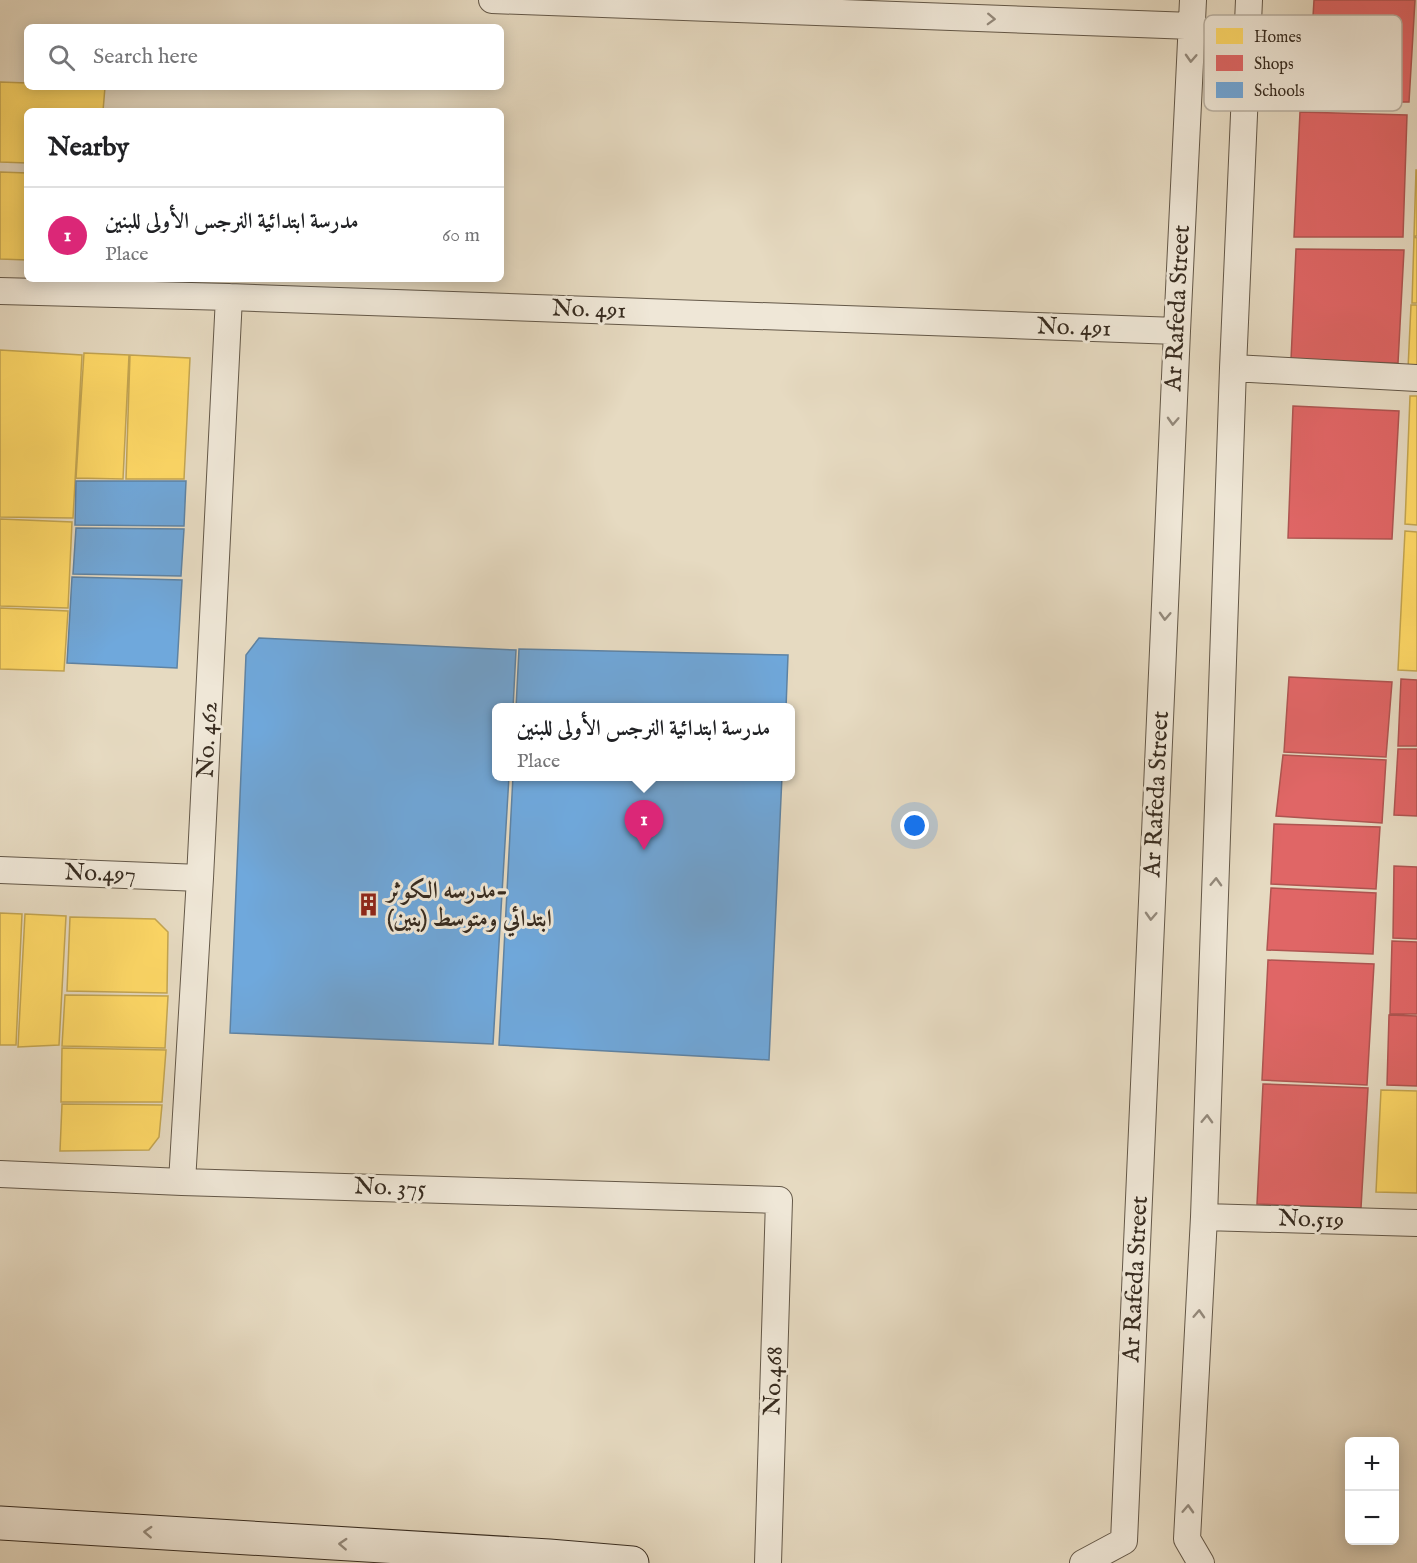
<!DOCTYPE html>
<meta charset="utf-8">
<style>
body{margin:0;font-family:"IM FELL English",Amiri,serif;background:#f6f6f6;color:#202124}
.controls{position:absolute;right:18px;bottom:18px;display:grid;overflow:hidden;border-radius:9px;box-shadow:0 3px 15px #0003}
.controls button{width:54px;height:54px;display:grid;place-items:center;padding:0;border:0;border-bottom:2px solid #e0e0e0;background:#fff;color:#202124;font:30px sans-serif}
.you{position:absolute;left:915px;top:826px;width:21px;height:21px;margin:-15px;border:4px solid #fff;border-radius:50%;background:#1a73e8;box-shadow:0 0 0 9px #1a73e833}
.badge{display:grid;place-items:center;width:39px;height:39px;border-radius:50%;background:#db2777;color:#fff;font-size:20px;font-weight:700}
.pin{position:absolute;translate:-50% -50px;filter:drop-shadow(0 2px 3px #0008)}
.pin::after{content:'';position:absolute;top:32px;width:21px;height:18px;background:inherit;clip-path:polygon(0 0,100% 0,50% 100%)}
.popup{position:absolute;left:492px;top:703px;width:303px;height:78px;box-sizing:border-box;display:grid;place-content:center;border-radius:9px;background:#fff;filter:drop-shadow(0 2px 4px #0005);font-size:20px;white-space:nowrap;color:#757577}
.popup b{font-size:22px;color:#202124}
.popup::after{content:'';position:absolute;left:50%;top:100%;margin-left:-12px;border:12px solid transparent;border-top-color:#fff}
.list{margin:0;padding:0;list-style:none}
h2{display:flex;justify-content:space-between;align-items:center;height:78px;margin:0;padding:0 24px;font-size:26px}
h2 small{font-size:20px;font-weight:400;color:#757577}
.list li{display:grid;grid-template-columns:39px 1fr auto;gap:18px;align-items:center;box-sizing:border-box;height:96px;padding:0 24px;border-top:2px solid #e0e0e0}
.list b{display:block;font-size:22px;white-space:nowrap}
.list p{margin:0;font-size:20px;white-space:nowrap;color:#757577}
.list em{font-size:20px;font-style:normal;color:#757577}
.icon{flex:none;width:33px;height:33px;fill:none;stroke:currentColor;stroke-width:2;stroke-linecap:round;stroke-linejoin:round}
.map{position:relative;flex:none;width:1417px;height:1563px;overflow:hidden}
.search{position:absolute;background:#fff;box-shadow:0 3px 15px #0003;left:24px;top:24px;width:480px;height:66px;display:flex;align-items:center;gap:15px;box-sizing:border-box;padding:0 21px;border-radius:9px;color:#757577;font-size:22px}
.panel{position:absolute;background:#fff;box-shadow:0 3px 15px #0003;left:24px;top:108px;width:480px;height:174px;border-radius:9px}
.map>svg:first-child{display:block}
</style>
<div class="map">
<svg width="1417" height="1563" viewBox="0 0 1417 1563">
<rect width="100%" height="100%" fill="#e6dac1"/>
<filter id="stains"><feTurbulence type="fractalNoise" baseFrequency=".00333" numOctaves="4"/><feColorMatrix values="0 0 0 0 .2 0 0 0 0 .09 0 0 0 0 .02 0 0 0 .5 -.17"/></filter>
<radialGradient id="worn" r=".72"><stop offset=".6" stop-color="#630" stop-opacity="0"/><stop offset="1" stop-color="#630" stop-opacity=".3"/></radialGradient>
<path fill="#ffd966" stroke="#c3a551" stroke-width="1.5" d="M0 82 27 83V87H105L103 111H27V163L0 162Z
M1416 170H1417V236H1414Z
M0 172 27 173V260L0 259Z
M1414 237 1417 238V303H1412Z
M1411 305H1417V369H1408Z
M0 350 82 355 73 518 0 517Z
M84 353 129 355 123 479 76 478Z
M130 355 190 358 184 479H126Z
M1410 396H1417V525L1405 524Z
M0 519 72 522 68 608 0 606Z
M1405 531 1417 532V671L1398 670Z
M0 608 68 611 64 671 0 669Z
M0 913 22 914 16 1045H0Z
M25 914 66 916 59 1045 18 1047Z
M70 917 155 919 168 932 167 993 67 991Z
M65 995 168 996 165 1048 62 1046Z
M62 1048 166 1050 162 1102H61Z
M1381 1090 1417 1091V1193L1376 1192Z
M62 1104 162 1105 159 1137 149 1150 60 1151Z"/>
<path fill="#e06666" stroke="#ae5551" stroke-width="1.5" d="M1314 0H1415L1409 102H1308Z
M1300 112 1407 115 1403 237H1294Z
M1296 249 1404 250 1398 363 1291 360Z
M1293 406 1399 411 1392 539 1288 538Z
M1289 677 1392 682 1386 757 1284 752Z
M1401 679 1417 680V746H1398Z
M1398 749H1417V816L1394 815Z
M1283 755 1386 760 1382 823 1276 816Z
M1274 824 1380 827 1376 889 1271 884Z
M1394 866 1417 867V939L1393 938Z
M1271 888 1376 893 1373 954 1267 950Z
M1392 941 1417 942V1014H1390Z
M1268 960 1374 964 1367 1085 1262 1080Z
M1389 1015 1417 1016V1086L1387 1085Z
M1263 1084 1368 1088 1361 1208 1257 1204Z"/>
<path fill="#6fa8dc" stroke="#5e83a4" stroke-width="1.5" d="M76 481H186L184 526 75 525Z
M76 528 184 529 181 576 73 574Z
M72 577 182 580 177 668 67 663Z
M259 638 516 650 513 708H497V776H509L493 1044 230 1033 246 655Z
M519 649 788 655 786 708H516Z
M513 776H782L769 1060 499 1045Z"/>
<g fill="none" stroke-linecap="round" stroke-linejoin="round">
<defs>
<path id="street" d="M492 0 1192 26
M0 291 229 297 1177 331
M1233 368 1417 378
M0 870 200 878
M0 1174 182 1182 779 1200 768 1563
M182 1182 200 878 229 297
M1204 1217 1417 1223
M1083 1563 1124 1541 1177 331 1193 0
M1201 1563 1187 1539 1204 1217 1233 368 1249 0"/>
<path id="secondary" d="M0 1523 549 1556 632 1563"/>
</defs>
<use href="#street" stroke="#645848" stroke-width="28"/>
<use href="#secondary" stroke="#382c20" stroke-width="35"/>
<use href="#street" stroke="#efe7d7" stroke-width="26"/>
<use href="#secondary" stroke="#efe7d7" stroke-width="33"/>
</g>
<defs><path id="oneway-chevron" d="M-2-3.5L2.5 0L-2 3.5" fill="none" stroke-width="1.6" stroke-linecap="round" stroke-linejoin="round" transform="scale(1.5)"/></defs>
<g stroke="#948a7c">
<use href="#oneway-chevron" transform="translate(991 19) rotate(2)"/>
<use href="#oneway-chevron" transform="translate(1191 58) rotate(93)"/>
<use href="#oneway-chevron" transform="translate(1173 421) rotate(93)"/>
<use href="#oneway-chevron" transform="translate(1165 616) rotate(93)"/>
<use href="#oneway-chevron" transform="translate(1216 882) rotate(-88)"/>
<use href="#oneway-chevron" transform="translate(1151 916) rotate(93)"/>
<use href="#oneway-chevron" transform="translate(1207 1119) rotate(-88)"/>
<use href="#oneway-chevron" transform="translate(1199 1314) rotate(-87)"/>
<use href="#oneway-chevron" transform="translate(1188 1509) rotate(-87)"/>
<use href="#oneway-chevron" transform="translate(148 1532) rotate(-177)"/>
<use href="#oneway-chevron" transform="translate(343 1544) rotate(-177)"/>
</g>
<defs>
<symbol id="building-bare" viewBox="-9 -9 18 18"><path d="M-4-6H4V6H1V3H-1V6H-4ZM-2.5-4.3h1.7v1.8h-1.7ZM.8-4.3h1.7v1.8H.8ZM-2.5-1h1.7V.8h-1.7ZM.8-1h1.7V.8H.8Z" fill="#8f2418" stroke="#efe7d7" stroke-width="2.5" paint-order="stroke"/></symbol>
</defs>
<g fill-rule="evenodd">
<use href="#building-bare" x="352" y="888" width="33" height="33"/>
</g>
<g text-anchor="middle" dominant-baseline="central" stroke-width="6" stroke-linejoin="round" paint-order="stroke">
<g font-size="24" fill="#382c20" stroke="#efe7d7">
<text transform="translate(1178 308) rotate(-87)">Ar Rafeda Street</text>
<text transform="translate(589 310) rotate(2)">No. 491</text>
<text transform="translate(1074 328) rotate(2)">No. 491</text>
<text transform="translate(208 740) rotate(-87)">No. 462</text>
<text transform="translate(1157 794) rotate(-87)">Ar Rafeda Street</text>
<text transform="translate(100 874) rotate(2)">No.497</text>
<text transform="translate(390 1188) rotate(2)">No. 375</text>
<text transform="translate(1311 1220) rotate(2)">No.519</text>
<text transform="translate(1136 1279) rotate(-87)">Ar Rafeda Street</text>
<text transform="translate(774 1381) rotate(-88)">No.468</text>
</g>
<g font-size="24" font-weight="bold" fill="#382c20" stroke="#efe7d7" text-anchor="start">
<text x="387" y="891">مدرسه الكوثر-<tspan x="387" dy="28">ابتدائي ومتوسط (بنين)</tspan></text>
</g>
</g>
<rect x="1204" y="15" width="198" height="96" rx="9" fill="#efe7d7" stroke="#b8afa0" stroke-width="1.5"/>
<rect x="1216" y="28" width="27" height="16" fill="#ffd966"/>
<rect x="1216" y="55" width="27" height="16" fill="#e06666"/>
<rect x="1216" y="82" width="27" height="16" fill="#6fa8dc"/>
<g font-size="16" fill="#382c20">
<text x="1254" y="42">Homes</text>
<text x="1254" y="69">Shops</text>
<text x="1254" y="96">Schools</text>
</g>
<rect width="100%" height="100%" filter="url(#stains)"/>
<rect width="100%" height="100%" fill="url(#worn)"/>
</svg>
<div class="controls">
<button>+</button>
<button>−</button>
</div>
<div class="you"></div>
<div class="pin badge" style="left:644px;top:850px">1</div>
<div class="popup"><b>مدرسة ابتدائية النرجس الأولى للبنين</b>Place</div>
<div class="search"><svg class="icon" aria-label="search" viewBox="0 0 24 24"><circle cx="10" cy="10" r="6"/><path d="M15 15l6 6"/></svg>Search here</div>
<section class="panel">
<h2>Nearby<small></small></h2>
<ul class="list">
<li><span class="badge">1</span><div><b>مدرسة ابتدائية النرجس الأولى للبنين</b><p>Place</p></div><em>60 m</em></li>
</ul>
</section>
</div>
